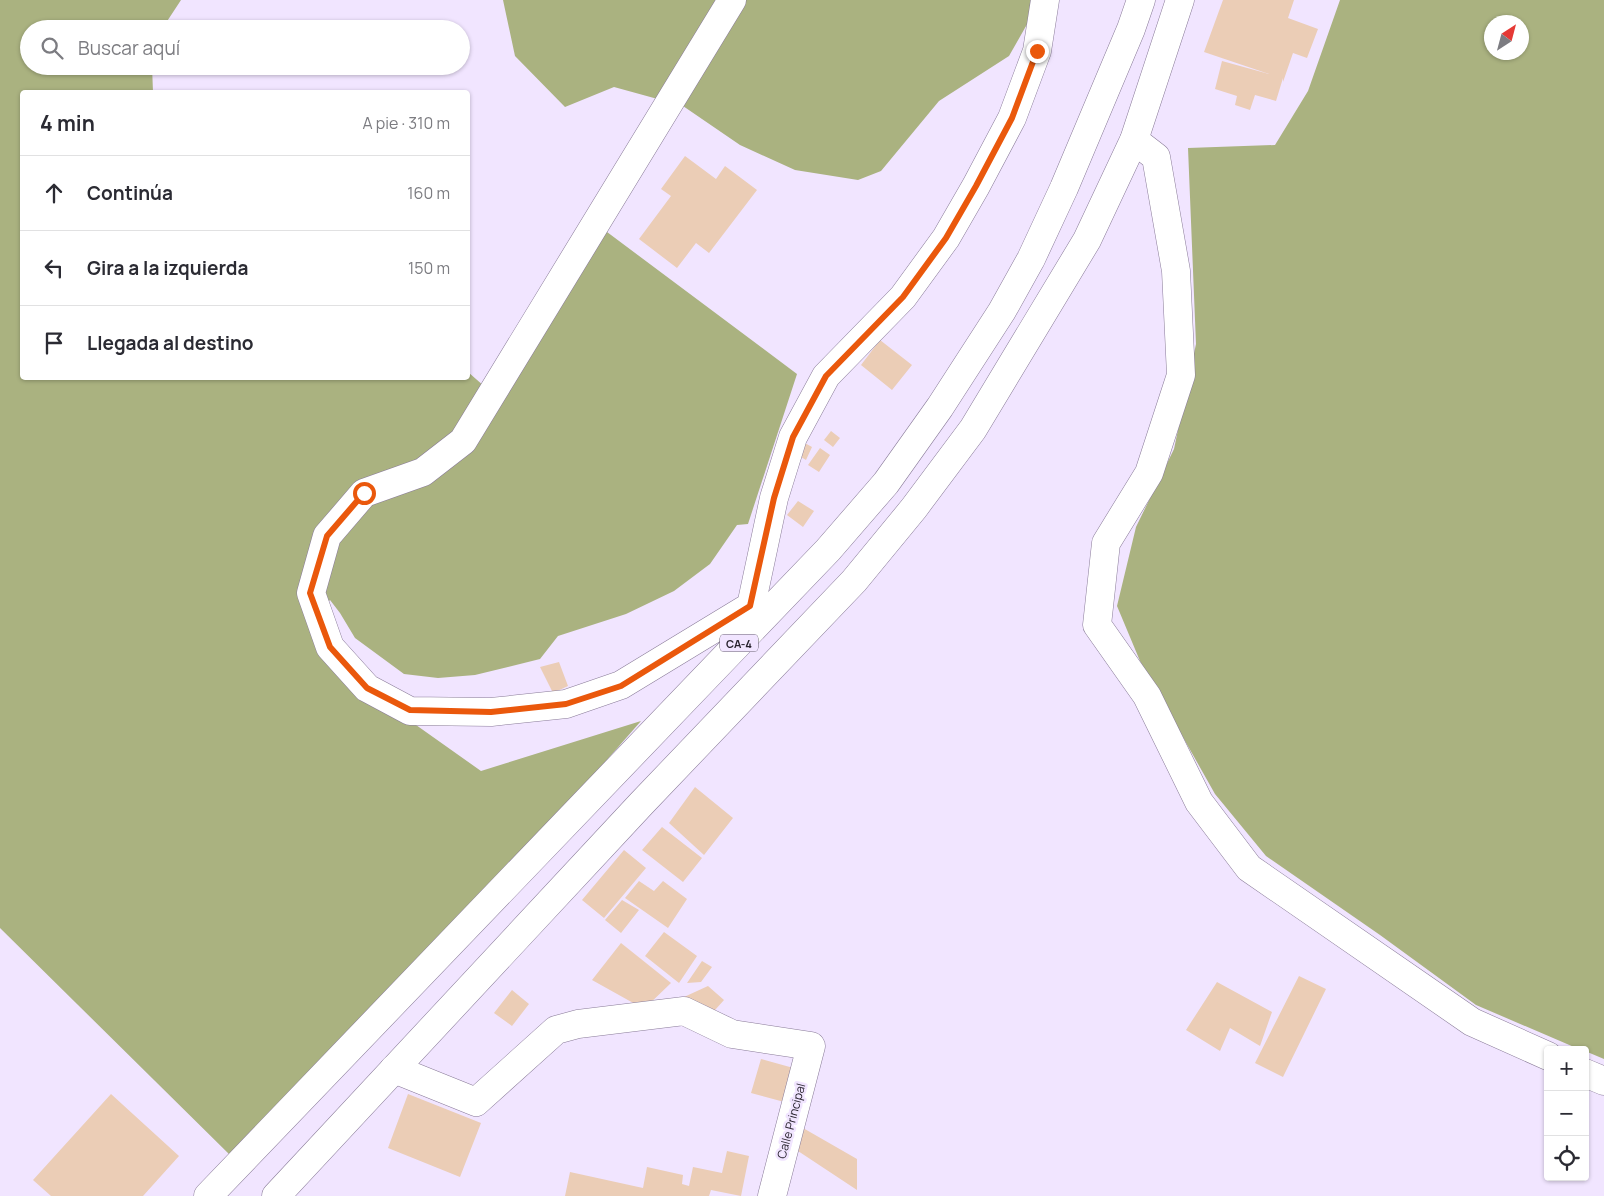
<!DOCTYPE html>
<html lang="es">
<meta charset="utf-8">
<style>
body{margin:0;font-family:Manrope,sans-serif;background:#f7f7f7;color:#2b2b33}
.controls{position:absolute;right:15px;bottom:15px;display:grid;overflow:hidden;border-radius:5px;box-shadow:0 1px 4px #0004}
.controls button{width:45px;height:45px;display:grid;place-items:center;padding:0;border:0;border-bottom:1px solid #e1e1e2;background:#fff;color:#2b2b33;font:25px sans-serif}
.compass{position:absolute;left:1484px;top:15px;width:45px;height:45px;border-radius:50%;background:#fff;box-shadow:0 1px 4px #0004;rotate:36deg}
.stop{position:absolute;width:15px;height:15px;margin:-11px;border:4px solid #ea580c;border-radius:50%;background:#fff}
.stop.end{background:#ea580c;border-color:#fff;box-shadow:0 1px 5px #0008}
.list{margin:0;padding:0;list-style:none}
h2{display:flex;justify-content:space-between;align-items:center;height:65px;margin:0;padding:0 20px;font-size:21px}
h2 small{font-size:16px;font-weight:400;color:#7c7c81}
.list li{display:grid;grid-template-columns:32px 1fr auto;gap:15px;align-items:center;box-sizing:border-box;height:75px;padding:0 20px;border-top:1px solid #e1e1e2}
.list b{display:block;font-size:19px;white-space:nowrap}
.list em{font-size:16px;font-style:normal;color:#7c7c81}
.icon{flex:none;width:28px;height:28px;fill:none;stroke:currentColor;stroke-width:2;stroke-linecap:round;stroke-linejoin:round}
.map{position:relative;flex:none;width:1604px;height:1196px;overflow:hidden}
.search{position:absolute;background:#fff;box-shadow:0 1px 4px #0004;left:20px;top:20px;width:450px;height:55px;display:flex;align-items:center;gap:12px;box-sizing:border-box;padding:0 18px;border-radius:28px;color:#7c7c81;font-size:19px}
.panel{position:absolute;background:#fff;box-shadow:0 1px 4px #0004;left:20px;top:90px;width:450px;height:290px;border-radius:5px}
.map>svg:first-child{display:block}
</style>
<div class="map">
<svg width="1604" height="1196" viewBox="0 0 1604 1196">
<rect width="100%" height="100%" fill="#f1e5ff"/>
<path fill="#aab280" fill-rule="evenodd" d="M0 0H181L162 29H29V66H152L153 92H22V378H468V372L501 401 603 229 797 374 748 524 737 525 710 564 674 591 626 614 558 636 540 659 475 675 438 678 404 674 355 638 340 613 330 600 314 621 409 720 481 771 641 721 506 875 232 1157 0 928Z
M503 0H1038L1034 12 1009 56 939 101 881 171 858 180 795 170 740 145 683 106 614 87 565 107 515 56Z
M1340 0H1604V1059L1585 1051V1050H1581L1476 1005 1380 935 1266 856 1215 794 1140 661 1117 606 1136 527 1174 449 1196 344 1188 148 1275 145 1308 91ZM1492 22H1522V52H1492Z"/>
<path fill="#ebcdb6" d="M1223 0H1294L1288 18 1318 29 1307 58 1293 53 1283 82V78L1276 101 1255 95 1250 110 1235 105 1237 96 1215 89 1222 61 1269 74 1204 52Z
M685 156 716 179 725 166 757 190 709 253 696 243 677 268 639 239 671 196 661 189Z
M880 340 912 365 892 390 861 365Z
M831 431 840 438 833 447 824 440Z
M803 442 812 447 806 460 796 454Z
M820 448 830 455 819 472 808 465Z
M798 501 814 511 803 527 787 515Z
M559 662 568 686 553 693 540 667Z
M695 787 733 818 704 855 669 823Z
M662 827 702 858 683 882 642 850Z
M624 850 646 868 604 918 582 900Z
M639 881 654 891 663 881 687 899 668 928 625 898Z
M622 900 639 910 621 933 605 920Z
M664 932 697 956 679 983 645 956Z
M621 943 671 983 644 1009 592 980Z
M702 961 712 967 701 982 687 983Z
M1299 976 1326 989 1283 1077 1255 1063Z
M1217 982 1272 1012 1260 1046 1230 1028 1220 1051 1186 1030Z
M708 986 724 1000 707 1019 684 997Z
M512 990 529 1004 512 1026 494 1013Z
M761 1059 797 1069 788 1103 751 1093Z
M111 1094 179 1156 143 1196H51L33 1180Z
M408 1094 481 1123 460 1177 388 1148Z
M803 1128 857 1159V1190L798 1151Z
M727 1151 749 1156 741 1196 711 1190 709 1196H565L570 1172 643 1188 647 1167 683 1175 682 1184 689 1186 693 1167 722 1173Z"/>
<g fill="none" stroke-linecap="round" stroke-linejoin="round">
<defs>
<path id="minor" d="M732 0 463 441 423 472 364 493 327 536 311 593 330 647 367 688 410 711 491 712 566 704 621 685 751 606
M1134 140 1156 157 1176 271 1181 375 1149 473 1106 543 1097 625 1147 696 1199 802 1249 868 1472 1022 1548 1056
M769 610 751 606 774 498 793 437 826 376 903 297 946 238 976 186 1012 118 1037 51 1045 0
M394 1069 476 1102 556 1030 578 1024 684 1011 732 1034 811 1046 772 1196
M1585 1073 1604 1081"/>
<path id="highway" d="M208 1196 828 550 886 483 940 407 1002 311 1031 259 1064 188 1131 29 1141 0
M276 1196 641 804 854 581 914 508 973 429 1087 240 1134 140 1180 0"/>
</defs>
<use href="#minor" stroke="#897b98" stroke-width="29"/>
<use href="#highway" stroke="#897b98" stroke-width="29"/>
<use href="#minor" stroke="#fff" stroke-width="28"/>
<use href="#highway" stroke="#fff" stroke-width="28"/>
</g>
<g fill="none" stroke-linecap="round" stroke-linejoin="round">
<path stroke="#ea580c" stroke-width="6" d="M364 493 327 536 310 593 330 647 367 688 410 710 491 712 566 704 621 686 750 606 774 498 793 437 826 376 903 297 946 238 976 186 1012 118 1037 51"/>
</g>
<g text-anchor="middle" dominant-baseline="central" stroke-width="5" stroke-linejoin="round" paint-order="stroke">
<rect fill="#f1e5ff" stroke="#645c6c" stroke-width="1" x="720" y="634.5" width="38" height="17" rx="4"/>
<g font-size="11" font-weight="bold" fill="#27222d">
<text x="739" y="643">CA-4</text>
</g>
<g font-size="12" fill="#27222d" stroke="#f1e5ff">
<text transform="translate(791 1121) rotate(-75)">Calle Principal</text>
</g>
</g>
</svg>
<div class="controls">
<button>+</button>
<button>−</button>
<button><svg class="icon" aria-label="locate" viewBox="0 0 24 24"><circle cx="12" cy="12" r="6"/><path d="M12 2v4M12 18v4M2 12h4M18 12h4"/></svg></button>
</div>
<svg class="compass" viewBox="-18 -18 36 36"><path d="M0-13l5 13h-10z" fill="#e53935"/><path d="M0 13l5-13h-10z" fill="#7c7c81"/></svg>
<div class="stop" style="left:364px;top:493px"></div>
<div class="stop end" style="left:1037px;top:51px"></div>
<div class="search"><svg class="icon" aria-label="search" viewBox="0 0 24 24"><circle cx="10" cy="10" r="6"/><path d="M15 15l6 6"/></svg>Buscar aquí</div>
<section class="panel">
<h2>4 min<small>A pie · 310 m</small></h2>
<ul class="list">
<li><svg class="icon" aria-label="ahead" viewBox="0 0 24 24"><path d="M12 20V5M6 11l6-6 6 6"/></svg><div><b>Continúa</b></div><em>160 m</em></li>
<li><svg class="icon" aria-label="left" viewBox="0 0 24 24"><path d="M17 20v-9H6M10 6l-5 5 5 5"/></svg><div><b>Gira a la izquierda</b></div><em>150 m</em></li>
<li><svg class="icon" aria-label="arrive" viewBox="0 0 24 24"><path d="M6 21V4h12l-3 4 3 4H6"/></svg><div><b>Llegada al destino</b></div></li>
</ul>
</section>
</div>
